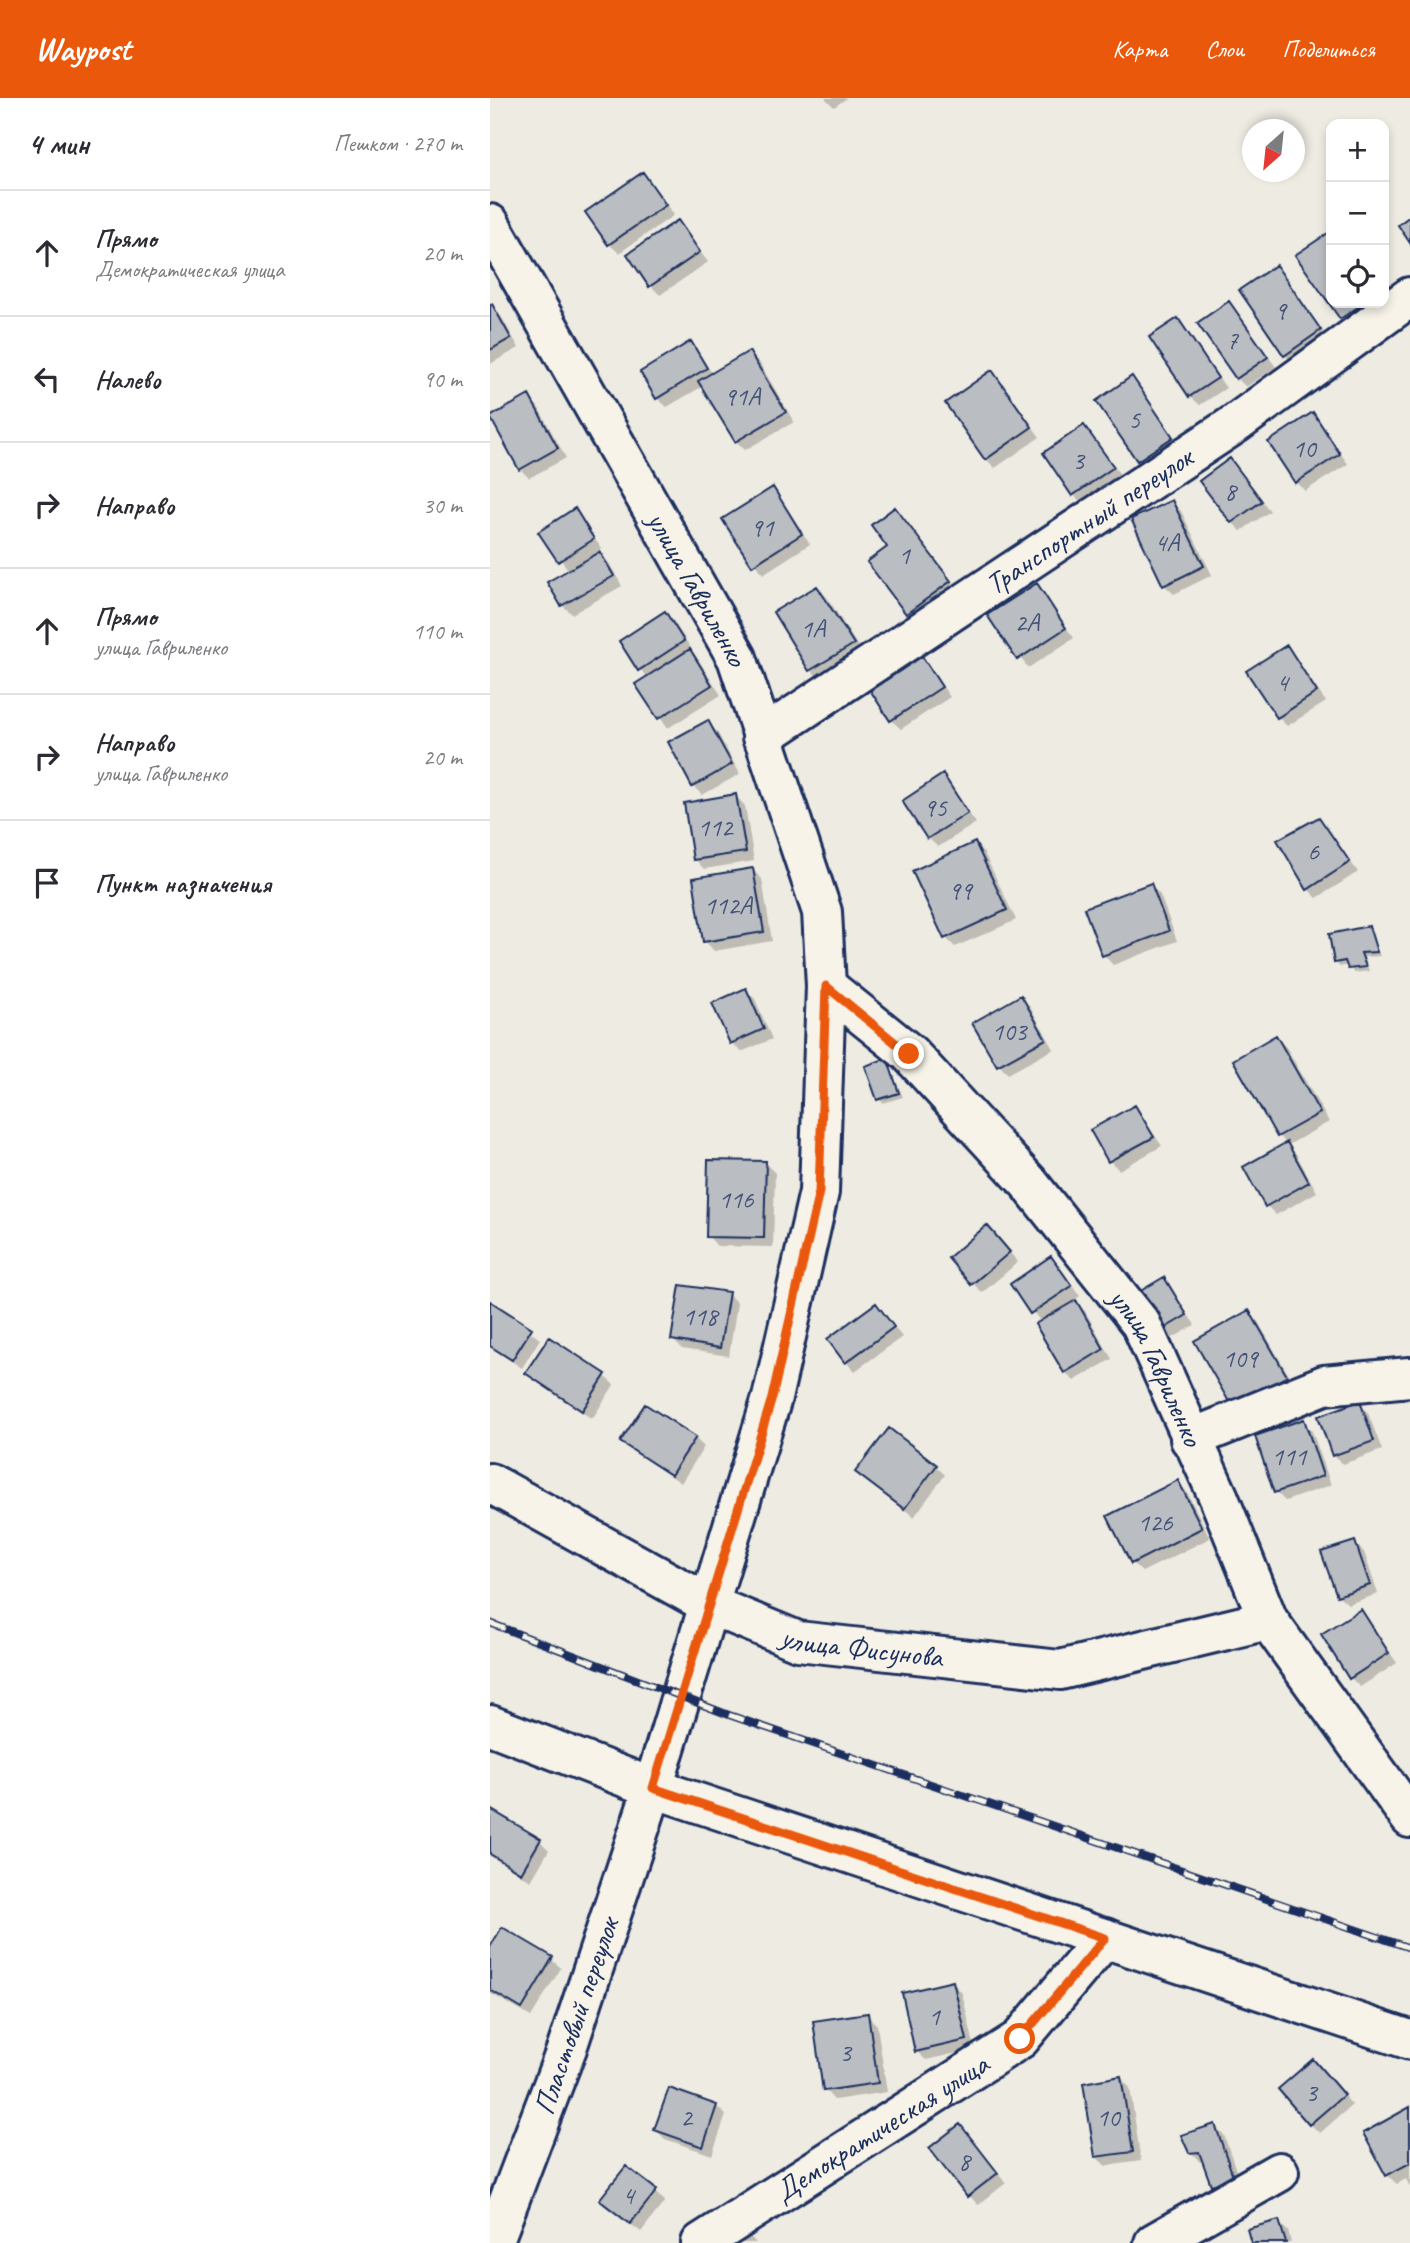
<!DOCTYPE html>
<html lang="ru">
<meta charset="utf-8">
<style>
body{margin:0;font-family:Caveat,sans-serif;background:#f2f2f3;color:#2b2b33}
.controls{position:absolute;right:21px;top:21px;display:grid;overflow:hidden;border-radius:14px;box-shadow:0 4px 10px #0003}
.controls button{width:63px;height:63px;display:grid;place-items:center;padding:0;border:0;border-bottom:2px solid #e1e1e2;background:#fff;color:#2b2b33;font:35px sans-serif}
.compass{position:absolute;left:752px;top:21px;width:63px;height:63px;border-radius:50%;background:#fff;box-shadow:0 4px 10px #0003;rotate:207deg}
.stop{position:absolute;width:21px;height:21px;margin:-16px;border:5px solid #ea580c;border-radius:50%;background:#fff}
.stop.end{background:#ea580c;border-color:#fff;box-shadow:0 2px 7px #0008}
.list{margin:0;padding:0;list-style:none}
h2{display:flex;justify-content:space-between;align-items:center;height:91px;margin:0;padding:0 28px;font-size:30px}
h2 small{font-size:23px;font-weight:400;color:#7c7c81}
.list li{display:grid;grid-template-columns:46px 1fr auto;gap:21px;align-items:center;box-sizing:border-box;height:126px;padding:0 28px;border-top:2px solid #e1e1e2}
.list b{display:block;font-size:26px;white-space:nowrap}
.list p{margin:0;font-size:23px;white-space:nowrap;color:#7c7c81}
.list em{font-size:23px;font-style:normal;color:#7c7c81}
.icon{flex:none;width:38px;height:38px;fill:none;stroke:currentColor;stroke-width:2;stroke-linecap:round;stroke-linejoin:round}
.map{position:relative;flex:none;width:920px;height:2145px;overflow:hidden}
header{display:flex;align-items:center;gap:42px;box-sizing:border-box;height:98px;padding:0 35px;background:#ea580c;color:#fff}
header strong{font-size:33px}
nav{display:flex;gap:38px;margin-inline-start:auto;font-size:24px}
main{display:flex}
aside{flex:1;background:#fff}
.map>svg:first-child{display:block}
</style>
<header>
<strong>Waypost</strong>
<nav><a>Карта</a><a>Слои</a><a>Поделиться</a></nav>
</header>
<main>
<aside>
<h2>4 мин<small>Пешком · 270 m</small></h2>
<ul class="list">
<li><svg class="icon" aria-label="ahead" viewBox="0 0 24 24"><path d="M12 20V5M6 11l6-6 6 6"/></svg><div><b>Прямо</b><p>Демократическая улица</p></div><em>20 m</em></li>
<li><svg class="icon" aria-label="left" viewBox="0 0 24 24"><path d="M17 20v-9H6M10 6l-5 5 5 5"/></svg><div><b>Налево</b></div><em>90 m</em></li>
<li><svg class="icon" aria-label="right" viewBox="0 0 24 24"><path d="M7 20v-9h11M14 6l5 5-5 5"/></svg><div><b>Направо</b></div><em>30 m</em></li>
<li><svg class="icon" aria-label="ahead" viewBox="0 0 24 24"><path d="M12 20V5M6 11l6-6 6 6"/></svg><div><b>Прямо</b><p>улица Гавриленко</p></div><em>110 m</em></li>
<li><svg class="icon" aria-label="right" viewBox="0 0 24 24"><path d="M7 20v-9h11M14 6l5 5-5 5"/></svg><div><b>Направо</b><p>улица Гавриленко</p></div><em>20 m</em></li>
<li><svg class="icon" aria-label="arrive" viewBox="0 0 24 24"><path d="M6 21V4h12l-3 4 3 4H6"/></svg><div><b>Пункт назначения</b></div></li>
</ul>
</aside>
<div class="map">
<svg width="920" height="2145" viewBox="0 0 920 2145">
<rect width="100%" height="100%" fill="#eeebe2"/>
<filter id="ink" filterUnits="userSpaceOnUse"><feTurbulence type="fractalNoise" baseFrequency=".0143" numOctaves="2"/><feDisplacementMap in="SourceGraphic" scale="14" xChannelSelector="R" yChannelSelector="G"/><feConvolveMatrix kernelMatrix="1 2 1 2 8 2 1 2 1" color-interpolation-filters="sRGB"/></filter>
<g filter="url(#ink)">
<path fill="#0003" d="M335 0H357L344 9Z
M153 76 184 117 129 155 119 146Z
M187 124 218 164 170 197 161 188Z
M838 137 841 140V205H888L860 229 851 220 808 157Z
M786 169 839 242 804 266 795 257Z
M739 205 786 269 756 289 747 280Z
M1 208 11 218 29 250 0 266Z
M688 222 736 290 710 307 700 298Z
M200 245 223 276 259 255 269 264 304 324 255 352 246 343 213 288 177 309 167 300Z
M502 275 550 339 505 370 496 361Z
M642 281 691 349 657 372 648 362Z
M38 299 48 309 76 360 39 380 30 371Z
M823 317 858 366 815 393 806 384Z
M593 329 632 379 593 406 584 397Z
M740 362 780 413 751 433 742 424Z
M282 391 320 446 273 476 234 422Z
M682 404 691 413 722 477 684 496 674 487Z
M405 411 469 493 427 524 380 465 399 450Z
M84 413 112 451 108 454 119 465 132 488 82 516 72 507 79 473 51 434Z
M546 488 584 540 538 570 500 518Z
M327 490 337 499 372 555 330 581 321 572Z
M175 515 184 524 231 597 178 630 148 586 158 580 150 571Z
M797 549 836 604 797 628 788 619Z
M432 560 460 599 411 631 401 622Z
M218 624 227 634 250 676 212 697 203 688Z
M452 679 486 725 448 749 438 740Z
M246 698 255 708 264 763 214 771 205 761Z
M829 721 868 774 827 800 818 791Z
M485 746 494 755 526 822 465 849 456 840Z
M263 772 272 781 282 843 224 853 215 843Z
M661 787 670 797 687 843 623 867 614 857Z
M878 830 890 858 874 859 879 873 864 875 858 867 850 869 846 865Z
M256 892 265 901 282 941 251 954 242 945Z
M531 899 540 909 564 951 518 976 509 967Z
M786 940 796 949 839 1024 798 1047 806 1056 827 1094 786 1117 777 1108 797 1046 789 1038Z
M397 962 413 999 393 1005 389 1001Z
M645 1009 672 1048 629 1072 620 1063Z
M275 1065 285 1075 283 1149 227 1148 218 1138Z
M506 1139 528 1164 492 1195 461 1161Z
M561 1160 590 1198 584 1202 595 1213 622 1261 584 1283 575 1274 551 1224 522 1187Z
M674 1182 705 1227 676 1244 645 1199Z
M238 1196 247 1205 239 1258 192 1251 183 1242Z
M0 1205 50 1241 32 1270 0 1249Z
M386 1207 412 1239 365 1273 356 1264Z
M758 1214 768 1224 805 1288 753 1318Z
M37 1275 114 1277 124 1287 102 1321Z
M869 1305 878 1315 892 1352 853 1366 843 1357Z
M813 1323 822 1333 841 1387 795 1403 786 1394Z
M205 1340 214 1349 191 1385 132 1344Z
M446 1368 455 1377 424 1419 367 1374Z
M688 1385 697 1394 720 1440 652 1474 642 1465Z
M864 1445 874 1454 888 1496 858 1506 848 1497Z
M871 1513 907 1565 870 1589 860 1579Z
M0 1713 50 1743 59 1752 41 1783 0 1758Z
M0 1852 61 1861 71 1870 41 1919 0 1895Z
M463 1885 472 1895 485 1951 436 1962 426 1953Z
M377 1917 387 1927 397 1994 344 2002 335 1992Z
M832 1972 862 2007 830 2035 820 2026Z
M631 1980 640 1990 651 2063 616 2068 606 2059Z
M226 2008 236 2017 222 2057 175 2041 166 2032Z
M920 2011V2089L916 2081 907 2086 897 2077Z
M725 2028 734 2037 752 2090 732 2095 723 2086 714 2063 710 2064 701 2054Z
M470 2029 516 2085 488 2107 479 2097Z
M136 2070 175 2103 151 2134 121 2111Z
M788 2124 798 2133 801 2145H763Z
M258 2136 266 2145H249Z"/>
<path fill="#babdc2" stroke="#1b2f5e" stroke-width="2" d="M153 74 176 107 118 147 95 114Z
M920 118V145L908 127Z
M188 122 210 154 159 189 137 156Z
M838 135 841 139V205H874L850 221 805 157Z
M786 167 831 232 794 258 749 192Z
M739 203 778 259 746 281 707 225Z
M2 206 21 240 0 252V207Z
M688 220 728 280 699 299 659 239Z
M201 243 217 270 166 301 150 274Z
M259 253 296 314 245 344 208 283Z
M502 272 542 329 495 362 455 305Z
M642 278 683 339 647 363 606 303Z
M39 297 68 350 29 372 0 319Z
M823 314 850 356 805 385 778 344Z
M594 327 624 369 582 398 553 355Z
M740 360 772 403 741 425 709 383Z
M283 389 312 436 262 468 232 421Z
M682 402 714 468 673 488 641 421Z
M405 409 461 483 416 516 377 464 397 449 381 427Z
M85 410 104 441 68 464 48 434Z
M110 454 124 478 71 508 57 484Z
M547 485 576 530 527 562 497 517Z
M327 488 364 546 319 573 283 514Z
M175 513 194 543 148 573 129 543Z
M797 547 827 594 787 620 756 573Z
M200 551 222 587 168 621 145 586Z
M432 558 452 589 400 623 380 592Z
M218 622 242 666 202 689 178 644Z
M453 676 478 715 437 741 412 703Z
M246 696 256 754 203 762 194 705Z
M829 719 860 764 817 792 787 742Z
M485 744 517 812 454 841 422 773Z
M263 770 274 834 213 844 203 780Z
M661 785 679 833 612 858 594 810Z
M879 828 887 854 871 855 876 869 858 871 855 863 844 865 839 836Z
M256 890 274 931 240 946 222 905Z
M531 897 556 941 507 968 482 925Z
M786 937 830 1015 787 1039 743 962Z
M397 960 409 995 387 1002 375 968Z
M645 1007 664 1039 618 1064 600 1032Z
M797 1044 819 1084 775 1109 753 1069Z
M218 1062 276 1063 274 1140 216 1139Z
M497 1127 520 1154 481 1187 458 1160Z
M561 1158 582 1188 540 1216 520 1186Z
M674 1179 697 1217 665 1236 642 1198Z
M190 1187 239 1194 230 1250 181 1242Z
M586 1202 614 1251 574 1275 545 1226Z
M0 1203 42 1230 22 1262 0 1248Z
M386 1205 404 1229 355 1265 337 1241Z
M759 1212 797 1278 742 1309 704 1243Z
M59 1239 116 1276 92 1313 35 1275Z
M870 1303 884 1343 842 1358 828 1318Z
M155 1306 206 1339 181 1377 130 1344Z
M814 1321 833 1378 784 1395 765 1338Z
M399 1330 447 1367 414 1411 365 1374Z
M688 1382 712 1430 641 1466 617 1418Z
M865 1443 880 1487 847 1498 831 1454Z
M871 1511 899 1555 859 1581 831 1536Z
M0 1711 51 1741 31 1775 0 1756Z
M12 1829 63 1859 32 1911 0 1892V1849Z
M463 1883 477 1942 425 1954 412 1895Z
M378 1915 388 1985 333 1993 323 1923Z
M823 1961 854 1997 819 2027 788 1991Z
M631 1978 643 2054 605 2059 593 1985Z
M179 1990 227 2007 213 2049 164 2032Z
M920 2009V2065L896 2078 873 2035Z
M470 2026 508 2075 477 2099 439 2050Z
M725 2026 744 2081 721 2087 709 2054 699 2055 691 2037Z
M136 2068 167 2092 140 2126 109 2102Z
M789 2122 796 2145H761L757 2131Z"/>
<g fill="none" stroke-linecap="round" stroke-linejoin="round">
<defs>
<g id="minor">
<path id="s1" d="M0 126 247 560 332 814 336 888 329 1094 282 1300 163 1690 77 1950 3 2145"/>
<path id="s2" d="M272 639 745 326 920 199"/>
<path id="s3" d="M336 888 419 955 538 1084 651 1226 729 1400 778 1522 920 1720"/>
<path d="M700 1341 834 1287 920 1279"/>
<path id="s4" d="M0 1385 220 1507 308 1543 570 1572 778 1522"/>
<path d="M0 1627 163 1690 920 1942"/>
<path id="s5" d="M211 2145 530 1941 615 1840"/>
<path d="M664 2145 789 2074"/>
</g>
</defs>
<use href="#minor" stroke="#1b2f5e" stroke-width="44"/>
<use href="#minor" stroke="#f7f3e8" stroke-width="38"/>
<defs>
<path id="rail" d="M0 1525 239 1617 920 1850"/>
</defs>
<use href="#rail" stroke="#1b2f5e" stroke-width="8"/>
<use href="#rail" stroke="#f7f3e8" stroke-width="5" stroke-dasharray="16" stroke-linecap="butt"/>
</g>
</g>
<g fill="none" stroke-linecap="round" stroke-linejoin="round" filter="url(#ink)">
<path stroke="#ea580c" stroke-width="9" d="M419 956 336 888 329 1094 282 1300 163 1690 615 1840 530 1941"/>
</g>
<g text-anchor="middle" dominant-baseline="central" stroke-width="6" stroke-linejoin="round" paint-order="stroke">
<g font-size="26" fill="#435277">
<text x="790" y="212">9</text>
<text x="742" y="242">7</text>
<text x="252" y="298">91А</text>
<text x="644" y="321">5</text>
<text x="814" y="350">10</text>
<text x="588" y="362">3</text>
<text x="740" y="393">8</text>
<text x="272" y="429">91</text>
<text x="677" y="444">4А</text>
<text x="414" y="457">1</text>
<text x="537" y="524">2А</text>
<text x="323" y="530">1А</text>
<text x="792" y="584">4</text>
<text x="445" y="709">95</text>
<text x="225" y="729">112</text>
<text x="823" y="753">6</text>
<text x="470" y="792">99</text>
<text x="238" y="807">112А</text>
<text x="519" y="933">103</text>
<text x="246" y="1101">116</text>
<text x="210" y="1218">118</text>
<text x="750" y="1260">109</text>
<text x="799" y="1358">111</text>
<text x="665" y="1424">126</text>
<text x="444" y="1918">1</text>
<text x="355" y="1954">3</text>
<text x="821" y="1994">3</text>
<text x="196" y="2019">2</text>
<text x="618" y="2019">10</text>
<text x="474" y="2063">8</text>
<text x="138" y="2097">4</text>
</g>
<g font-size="30" fill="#1b2f5e" stroke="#f7f3e8">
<text stroke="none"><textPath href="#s2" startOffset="392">Транспортный переулок</textPath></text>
<text stroke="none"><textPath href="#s1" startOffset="420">улица Гавриленко</textPath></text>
<text stroke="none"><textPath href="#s3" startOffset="509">улица Гавриленко</textPath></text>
<text stroke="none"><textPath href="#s4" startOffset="411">улица Фисунова</textPath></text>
<text transform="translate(86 1918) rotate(-71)">Пластовый переулок</text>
<text stroke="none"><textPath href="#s5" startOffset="214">Демократическая улица</textPath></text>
</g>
</g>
</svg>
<div class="controls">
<button>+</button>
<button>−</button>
<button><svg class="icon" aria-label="locate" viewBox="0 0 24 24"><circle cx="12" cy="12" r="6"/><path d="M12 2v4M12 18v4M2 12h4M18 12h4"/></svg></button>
</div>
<svg class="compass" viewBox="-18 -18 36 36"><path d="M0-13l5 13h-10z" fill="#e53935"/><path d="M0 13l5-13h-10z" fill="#7c7c81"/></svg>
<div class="stop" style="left:530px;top:1941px"></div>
<div class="stop end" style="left:419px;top:956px"></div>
</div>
</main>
